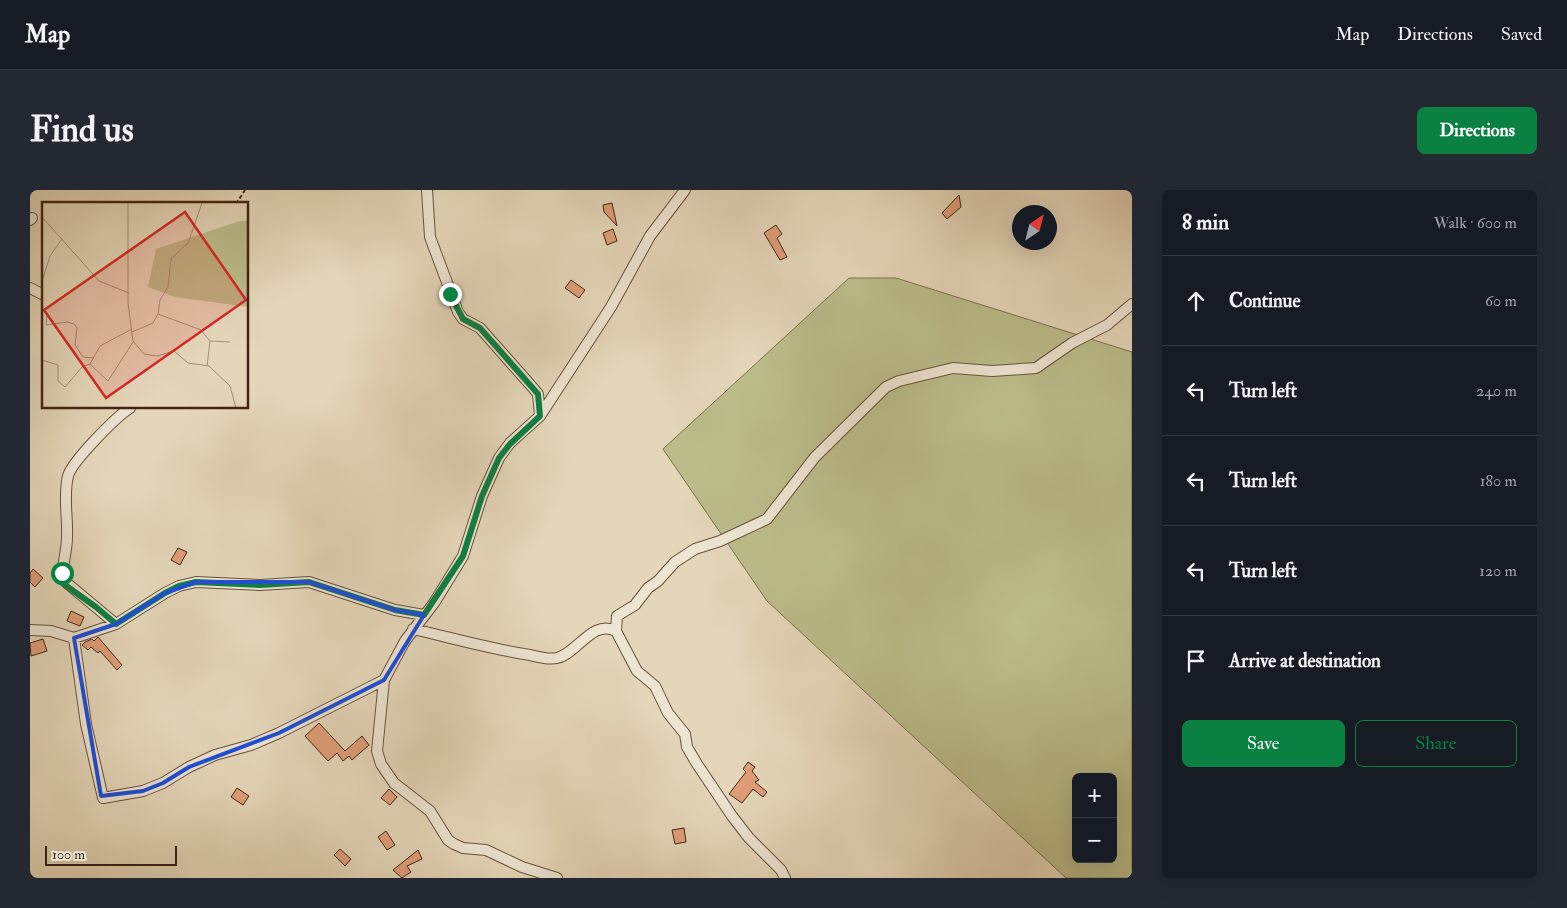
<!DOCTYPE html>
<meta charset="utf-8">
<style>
body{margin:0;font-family:"IM FELL Double Pica",serif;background:#242831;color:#f1f3f6}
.controls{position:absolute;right:15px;bottom:15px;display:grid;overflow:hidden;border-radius:8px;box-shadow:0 5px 20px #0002}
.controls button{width:45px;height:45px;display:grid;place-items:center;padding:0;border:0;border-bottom:1px solid #363941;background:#171b24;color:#f1f3f6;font:25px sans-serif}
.compass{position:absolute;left:982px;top:15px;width:45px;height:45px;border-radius:50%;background:#171b24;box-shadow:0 5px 20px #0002;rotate:35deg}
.scale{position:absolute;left:15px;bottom:12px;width:132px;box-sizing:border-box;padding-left:5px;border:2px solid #412511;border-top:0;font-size:14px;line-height:18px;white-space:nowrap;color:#412511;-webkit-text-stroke:4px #ede4d2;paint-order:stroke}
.stop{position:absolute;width:15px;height:15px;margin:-11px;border:4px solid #0b8043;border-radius:50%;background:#fff}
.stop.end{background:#0b8043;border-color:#fff;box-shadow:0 1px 5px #0008}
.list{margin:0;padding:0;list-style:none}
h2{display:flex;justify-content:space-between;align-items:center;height:65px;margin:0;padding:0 20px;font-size:21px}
h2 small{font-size:16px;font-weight:400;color:#9ea1a6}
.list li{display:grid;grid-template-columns:32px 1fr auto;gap:15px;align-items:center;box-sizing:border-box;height:90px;padding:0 20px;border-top:1px solid #363941}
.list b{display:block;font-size:19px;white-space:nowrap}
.list em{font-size:16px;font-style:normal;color:#9ea1a6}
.actions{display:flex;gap:10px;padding:15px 20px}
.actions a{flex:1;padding:11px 0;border:1px solid #0b8043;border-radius:8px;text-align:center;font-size:18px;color:#0b8043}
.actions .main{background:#0b8043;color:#fff}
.icon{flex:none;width:28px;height:28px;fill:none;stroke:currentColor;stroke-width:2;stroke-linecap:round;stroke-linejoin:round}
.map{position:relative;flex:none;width:1102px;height:688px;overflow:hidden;border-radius:8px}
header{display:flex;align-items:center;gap:30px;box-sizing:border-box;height:70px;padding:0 25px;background:#171b24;border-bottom:1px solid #363941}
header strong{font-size:24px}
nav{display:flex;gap:28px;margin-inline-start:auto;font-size:18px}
.intro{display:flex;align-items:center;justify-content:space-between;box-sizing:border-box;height:120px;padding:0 30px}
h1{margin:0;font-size:35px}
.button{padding:12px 22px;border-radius:8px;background:#0b8043;color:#fff;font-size:18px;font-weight:700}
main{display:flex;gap:30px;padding:0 30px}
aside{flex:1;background:#171b24;border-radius:8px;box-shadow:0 5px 20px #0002}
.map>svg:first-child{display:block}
</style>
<header>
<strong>Map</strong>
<nav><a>Map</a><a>Directions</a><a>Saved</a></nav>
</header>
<div class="intro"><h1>Find us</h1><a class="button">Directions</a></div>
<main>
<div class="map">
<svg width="1102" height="688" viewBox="0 0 1102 688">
<rect width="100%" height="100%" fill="#e4d6b9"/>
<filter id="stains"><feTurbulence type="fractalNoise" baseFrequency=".004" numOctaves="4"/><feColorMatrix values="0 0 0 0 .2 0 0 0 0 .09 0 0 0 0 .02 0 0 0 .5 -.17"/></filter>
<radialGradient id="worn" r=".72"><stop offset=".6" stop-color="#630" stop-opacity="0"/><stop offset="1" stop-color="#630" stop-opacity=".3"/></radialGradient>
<path fill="#bbbc8a" stroke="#7e704e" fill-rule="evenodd" d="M819 88H866L1102 162V688H1036L737 411 633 259ZM1046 587H1083V669H1046Z"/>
<path fill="#e09e78" stroke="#412511" d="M929 5 931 17 917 29 912 23Z
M582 13 587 36 574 22 573 15Z
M746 35 752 44 747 48 757 67 750 70 734 43Z
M583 39 587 51 577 55 573 43Z
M541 90 555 100 549 108 535 98Z
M148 358 157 362 150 375 141 370Z
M3 379 13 388 5 397 0 392V383Z
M41 421 54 427 50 436 37 431Z
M68 447 92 475 87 480 70 461 68 463 61 457 58 460 52 455 55 452 62 449 64 451Z
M13 449 17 461 1 466 0 453Z
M289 533 315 561 332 546 339 555 322 570 319 566 313 571 307 563 298 571 275 546Z
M718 572 725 577 722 581 729 590 725 592 737 602 733 607 723 599 712 613 699 604 716 582 713 579Z
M207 598 219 606 213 615 201 607Z
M359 599 367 607 360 615 351 608Z
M654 638 656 652 645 654 642 640Z
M356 641 365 655 357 660 348 647Z
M310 659 321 669 315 676 304 665Z
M388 660 392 669 377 676 381 682 372 688 363 680Z"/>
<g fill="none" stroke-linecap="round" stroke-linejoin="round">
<defs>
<path id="street" d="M397 0 400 47 428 122 433 129 450 138 504 199 508 204 510 226
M0 30 2 28
M0 98 14 105
M86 434 32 389C32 375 37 362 37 347 38 327 33 306 38 286 42 271 87 226 100 218
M383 439C422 448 460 459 500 465 508 467 519 470 527 468 548 463 562 429 586 441L607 481 625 496 638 523 655 544 657 557 667 574 702 626 719 648 751 680 755 688
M0 440 21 441 44 448 86 434 135 403 149 396 166 392 230 395 279 392 365 420 394 425
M586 441 587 426 605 415 618 398 628 391 645 372 665 359 690 351 737 329 785 267 856 197 869 191 923 178 962 181 1006 178 1042 153 1077 135 1102 114
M44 448 56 534 73 608 113 601 133 593 159 577 185 565 221 555 249 543 354 490
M527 688 492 677 456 660 433 658 424 654 418 650 400 621 364 593 351 574 347 561 354 490 375 451 404 413 433 366 452 306 469 268 480 253 510 226 581 117 620 46 655 0"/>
</defs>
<use href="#street" stroke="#6a513b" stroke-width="12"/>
<path stroke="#412511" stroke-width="2" stroke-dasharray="4 2.5" stroke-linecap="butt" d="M206 14 215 0"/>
<use href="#street" stroke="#ede4d2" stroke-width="10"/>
</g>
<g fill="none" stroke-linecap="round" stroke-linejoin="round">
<path stroke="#0b8043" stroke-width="6" d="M32 383V390L35 395 66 417 86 434 135 403 149 396 166 392 230 395 279 392 365 420 394 425 433 366 452 306 469 268 480 254 510 226 508 204 450 138 433 129 420 104"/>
</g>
<path fill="none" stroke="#1d4ed8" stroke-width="4" stroke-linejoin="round" d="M166 392H279L365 420 394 425 354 490 249 543 159 577 133 593 113 601 71 606 44 448 86 434 135 403Z"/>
<g transform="translate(12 12)">
<rect width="206" height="206" fill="#e4d6b9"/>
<path d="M198 19H206V105L133 95 106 85 114 47Z" fill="#bbbc8a"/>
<path fill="none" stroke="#a38f76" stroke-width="1" d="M86 1V101L91 139 102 152 115 154 132 149 146 161 167 164 188 184 194 206M0 15 57 79 87 91M1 76 8 54 20 37M5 112 4 123 26 120 32 122 35 126 33 143 41 155 52 156M116 112 118 98 126 85 129 57 146 41 160 1M90 130 111 121 116 112 159 128 168 139 188 140M0 158 16 163V179L23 185 40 165 48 162 58 144 90 127M48 162 66 179 91 140M165 164 168 139"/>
<path fill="#d62828" fill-opacity="0.15" stroke="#d62828" stroke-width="2.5" d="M143 10 204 98 64 196 2 108Z"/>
<rect width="206" height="206" fill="none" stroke="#412511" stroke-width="2.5"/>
</g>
<rect width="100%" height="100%" filter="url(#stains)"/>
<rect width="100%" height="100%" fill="url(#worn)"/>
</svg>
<div class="controls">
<button>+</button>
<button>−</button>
</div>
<svg class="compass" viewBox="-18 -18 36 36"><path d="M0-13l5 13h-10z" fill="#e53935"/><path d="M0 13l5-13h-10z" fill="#9ea1a6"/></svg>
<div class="scale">100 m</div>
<div class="stop" style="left:32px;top:383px"></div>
<div class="stop end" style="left:420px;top:104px"></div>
</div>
<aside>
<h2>8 min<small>Walk · 600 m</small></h2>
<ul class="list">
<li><svg class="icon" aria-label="ahead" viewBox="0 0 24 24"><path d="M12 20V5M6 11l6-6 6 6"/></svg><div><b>Continue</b></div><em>60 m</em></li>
<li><svg class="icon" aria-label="left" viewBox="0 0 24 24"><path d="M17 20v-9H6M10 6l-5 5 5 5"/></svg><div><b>Turn left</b></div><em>240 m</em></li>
<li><svg class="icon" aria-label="left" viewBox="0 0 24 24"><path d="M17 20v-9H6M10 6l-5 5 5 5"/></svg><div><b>Turn left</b></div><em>180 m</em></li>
<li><svg class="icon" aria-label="left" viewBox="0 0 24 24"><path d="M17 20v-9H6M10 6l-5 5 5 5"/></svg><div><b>Turn left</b></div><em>120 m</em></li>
<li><svg class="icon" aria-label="arrive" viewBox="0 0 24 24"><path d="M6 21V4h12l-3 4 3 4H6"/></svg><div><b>Arrive at destination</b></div></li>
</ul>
<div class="actions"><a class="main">Save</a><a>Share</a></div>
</aside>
</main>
